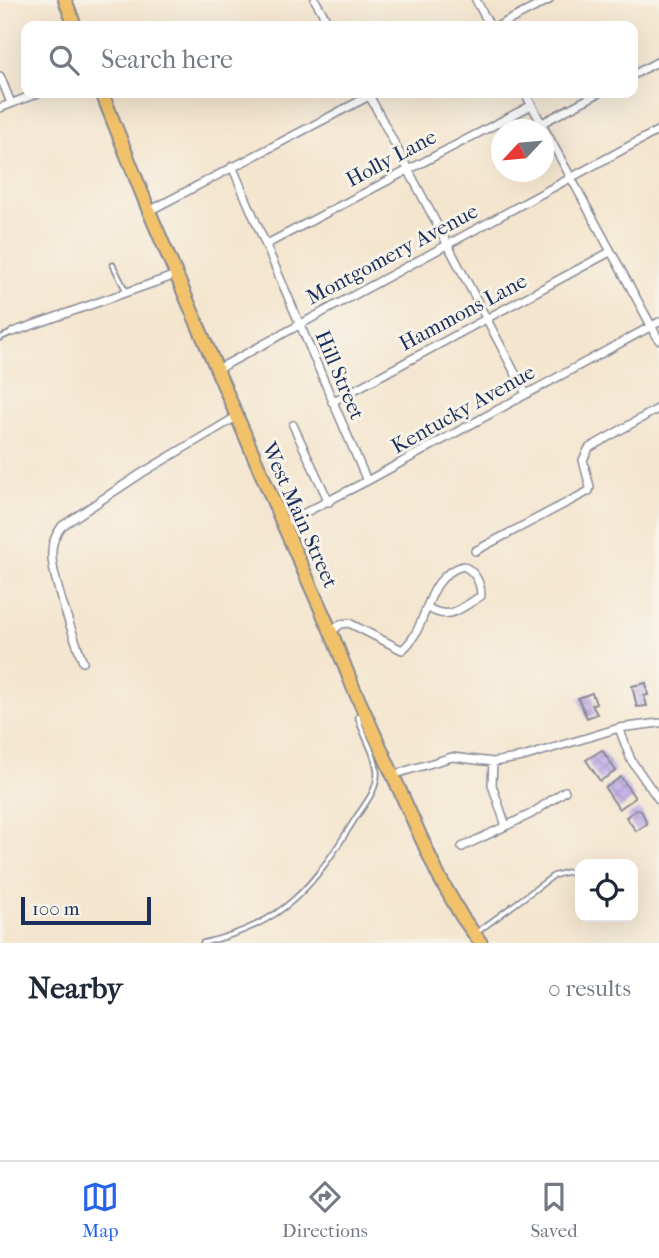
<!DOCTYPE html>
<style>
body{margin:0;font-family:"IM FELL French Canon",serif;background:#f6f6f7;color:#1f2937}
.controls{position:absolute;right:21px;bottom:21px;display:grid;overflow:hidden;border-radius:14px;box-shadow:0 7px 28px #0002}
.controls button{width:63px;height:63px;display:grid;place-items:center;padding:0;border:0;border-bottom:2px solid #e0e1e3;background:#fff;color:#1f2937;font:35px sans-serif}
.compass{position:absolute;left:491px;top:119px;width:63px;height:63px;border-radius:50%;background:#fff;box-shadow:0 7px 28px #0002;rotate:244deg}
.scale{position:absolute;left:21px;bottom:18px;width:130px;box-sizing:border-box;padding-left:7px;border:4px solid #1b2f5e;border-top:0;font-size:19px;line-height:24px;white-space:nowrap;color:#1b2f5e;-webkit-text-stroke:5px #f7f3e8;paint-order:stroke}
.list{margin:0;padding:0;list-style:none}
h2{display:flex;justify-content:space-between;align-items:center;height:91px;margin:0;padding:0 28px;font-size:30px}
h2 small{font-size:23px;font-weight:400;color:#747a83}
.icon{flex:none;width:38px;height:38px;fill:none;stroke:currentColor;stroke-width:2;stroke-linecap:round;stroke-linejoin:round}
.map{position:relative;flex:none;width:659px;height:943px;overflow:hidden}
.search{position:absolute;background:#fff;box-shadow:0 7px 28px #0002;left:21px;right:21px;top:21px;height:77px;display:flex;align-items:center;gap:18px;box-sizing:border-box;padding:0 24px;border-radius:14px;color:#747a83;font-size:26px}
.sheet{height:217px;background:#fff}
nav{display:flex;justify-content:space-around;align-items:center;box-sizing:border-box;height:98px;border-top:2px solid #e0e1e3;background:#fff;font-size:19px;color:#747a83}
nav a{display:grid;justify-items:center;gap:4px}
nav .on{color:#2563eb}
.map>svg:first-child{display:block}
</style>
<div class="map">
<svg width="659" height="943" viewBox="0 0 659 943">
<defs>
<pattern id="building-cross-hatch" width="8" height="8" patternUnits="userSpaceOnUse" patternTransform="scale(1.75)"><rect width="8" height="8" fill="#bda7ea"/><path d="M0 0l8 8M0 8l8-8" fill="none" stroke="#9988c1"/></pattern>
</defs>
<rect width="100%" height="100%" fill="#f7f3e8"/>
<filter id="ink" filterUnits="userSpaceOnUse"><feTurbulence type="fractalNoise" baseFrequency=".0143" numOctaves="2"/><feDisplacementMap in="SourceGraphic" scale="14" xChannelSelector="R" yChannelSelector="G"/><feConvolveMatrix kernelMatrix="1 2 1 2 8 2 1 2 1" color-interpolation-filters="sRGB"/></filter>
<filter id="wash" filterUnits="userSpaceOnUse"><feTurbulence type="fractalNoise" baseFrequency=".00686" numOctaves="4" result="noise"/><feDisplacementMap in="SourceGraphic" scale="28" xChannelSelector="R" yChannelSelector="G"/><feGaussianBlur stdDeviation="1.57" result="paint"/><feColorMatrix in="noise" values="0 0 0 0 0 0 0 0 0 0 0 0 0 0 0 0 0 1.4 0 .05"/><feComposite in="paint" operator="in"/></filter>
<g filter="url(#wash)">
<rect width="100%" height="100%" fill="#f4e5ce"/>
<g id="blocks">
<path fill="url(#building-cross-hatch)" d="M646 683 648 695 644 696 647 706 637 707 632 686Z
M592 693 596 704 592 705 597 714 587 718 578 698Z
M602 750 616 771 600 781 586 760Z
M621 777 635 798 619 809 605 788Z
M638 809 642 812 647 824 636 831 626 817Z"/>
</g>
</g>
<g filter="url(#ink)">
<use href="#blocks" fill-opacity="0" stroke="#888a96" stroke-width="2"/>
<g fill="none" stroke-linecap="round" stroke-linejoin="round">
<defs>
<path id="service" d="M113 265 126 291
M0 338 13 332
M476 933 553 876 567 872 580 876
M203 943C286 923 312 888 355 819 364 805 378 790 377 772 376 753 362 735 358 717L361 714"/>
<path id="minor" d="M315 0 330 26
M476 0 490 26
M498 26 549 0
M633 75 659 61
M0 76 11 103
M368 93 526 394
M525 93 659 340
M0 108 38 93
M542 123 599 93
M232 166 367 481
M149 211 375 93
M267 244 532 105
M13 332 176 275
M216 370 659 130
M332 402 610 252
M293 425 329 502
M283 524 367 481 659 322
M475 551 589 491 590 487 583 460 589 448 659 408
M331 632 341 624 349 623 402 650C430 628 423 577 463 566 475 571 481 583 481 596 461 608 449 622 427 607
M83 662C74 636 50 575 52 551 52 541 56 534 62 526L142 473 236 417
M619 728 631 760 659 800
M493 762 492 785 506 826
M392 775 452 757 493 762 523 757 619 728 659 723
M462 847 531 814 565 791"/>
<path id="primary" d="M65 0 75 26
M102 93 149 211 283 524 331 632 353 687 438 875 462 917 481 943"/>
</defs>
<use href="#service" stroke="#888a96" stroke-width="7"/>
<use href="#minor" stroke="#888a96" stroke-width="10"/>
<use href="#primary" stroke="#888a96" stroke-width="16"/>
<use href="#service" stroke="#fff" stroke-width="3.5"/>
<use href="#minor" stroke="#fff" stroke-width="7"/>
<use href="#primary" stroke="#f2c26a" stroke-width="12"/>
</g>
</g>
<g text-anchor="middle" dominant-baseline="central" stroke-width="6" stroke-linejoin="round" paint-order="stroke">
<g font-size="21" fill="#1b2f5e" stroke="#f7f3e8">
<text transform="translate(391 158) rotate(-28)">Holly Lane</text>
<text transform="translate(392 254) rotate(-28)">Montgomery Avenue</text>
<text transform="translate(463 312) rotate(-28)">Hammons Lane</text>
<text transform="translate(340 375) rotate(67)">Hill Street</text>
<text transform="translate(463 409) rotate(-29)">Kentucky Avenue</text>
<text transform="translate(300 515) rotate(66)">West Main Street</text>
</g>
</g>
</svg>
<div class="controls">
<button><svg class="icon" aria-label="locate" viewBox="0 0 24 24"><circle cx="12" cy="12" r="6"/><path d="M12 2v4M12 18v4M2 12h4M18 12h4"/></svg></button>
</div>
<svg class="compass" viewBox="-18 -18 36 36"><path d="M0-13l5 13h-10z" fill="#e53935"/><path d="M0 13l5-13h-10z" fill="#747a83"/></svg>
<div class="scale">100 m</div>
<div class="search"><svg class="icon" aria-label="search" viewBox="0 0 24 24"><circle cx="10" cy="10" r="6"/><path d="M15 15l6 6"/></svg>Search here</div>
</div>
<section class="sheet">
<h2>Nearby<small>0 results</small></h2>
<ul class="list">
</ul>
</section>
<nav>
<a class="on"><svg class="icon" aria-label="map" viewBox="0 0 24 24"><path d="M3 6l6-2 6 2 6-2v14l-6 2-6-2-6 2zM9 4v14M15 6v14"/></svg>Map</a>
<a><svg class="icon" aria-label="directions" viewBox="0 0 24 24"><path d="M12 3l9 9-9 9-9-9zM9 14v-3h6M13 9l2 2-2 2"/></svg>Directions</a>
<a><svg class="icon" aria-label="saved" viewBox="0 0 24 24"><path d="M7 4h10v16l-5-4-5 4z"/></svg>Saved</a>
</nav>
